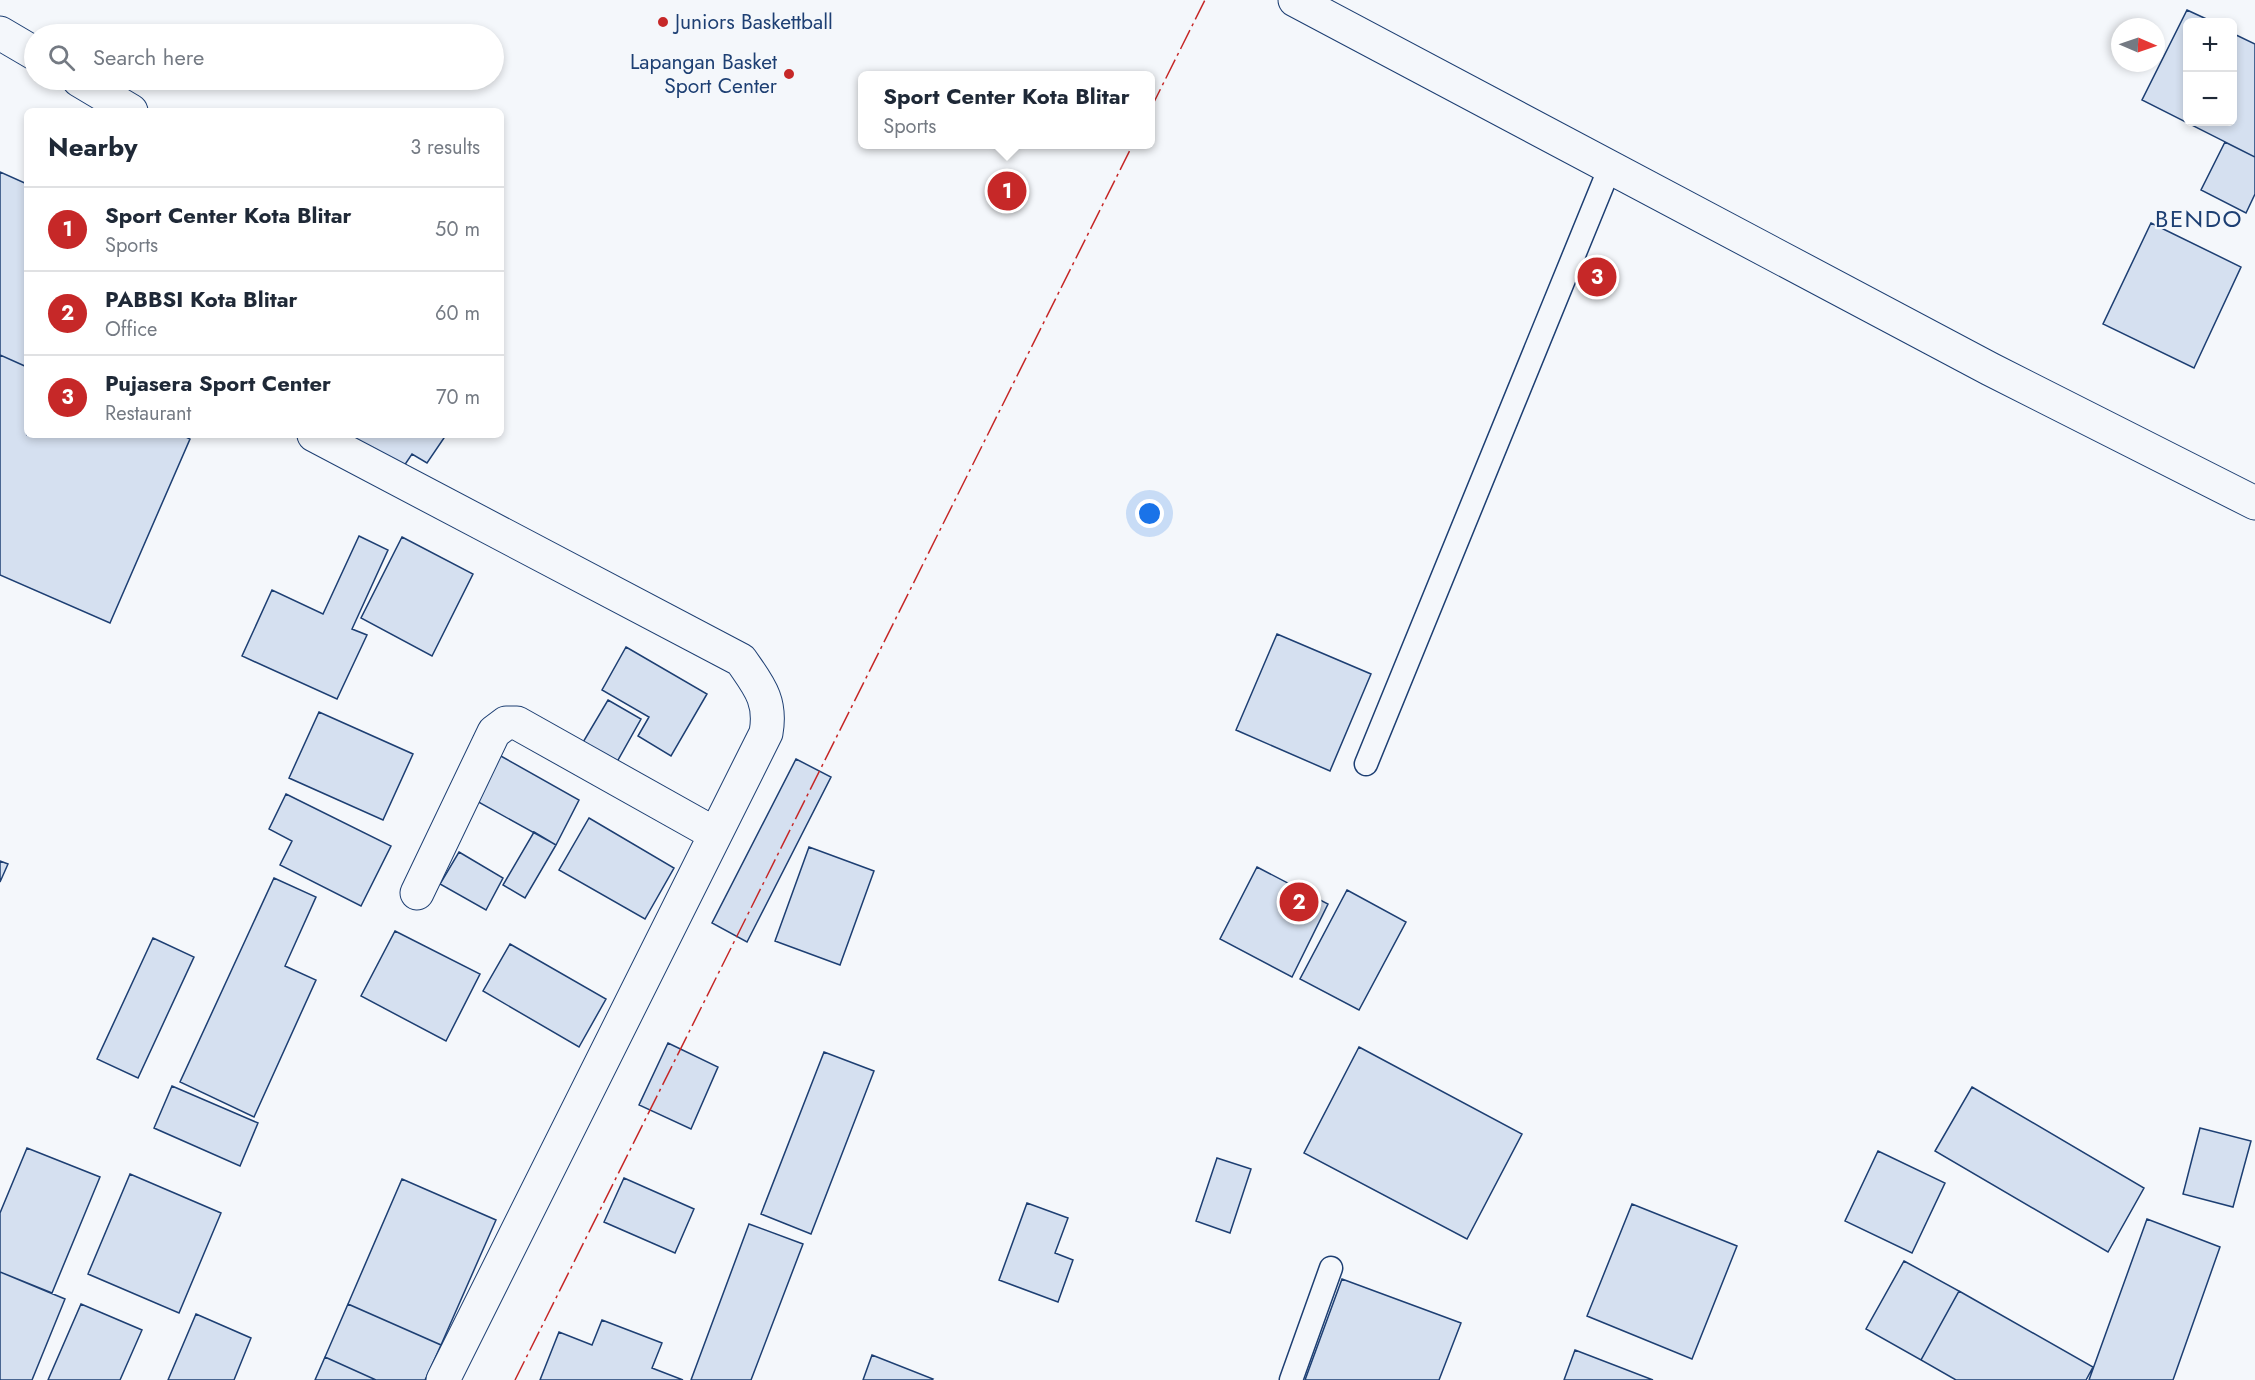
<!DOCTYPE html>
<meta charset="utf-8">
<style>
body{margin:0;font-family:Jost,sans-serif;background:#f2f2f3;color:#1f2937}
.controls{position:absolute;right:18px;top:18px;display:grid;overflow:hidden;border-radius:9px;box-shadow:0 3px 9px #0003}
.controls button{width:54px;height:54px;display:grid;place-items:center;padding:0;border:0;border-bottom:2px solid #e0e1e3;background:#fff;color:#1f2937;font:30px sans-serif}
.compass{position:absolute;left:2111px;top:18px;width:54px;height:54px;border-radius:50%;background:#fff;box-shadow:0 3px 9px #0003;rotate:92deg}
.you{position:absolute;left:1150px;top:514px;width:21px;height:21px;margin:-15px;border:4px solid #fff;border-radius:50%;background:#1a73e8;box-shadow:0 0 0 9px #1a73e833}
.badge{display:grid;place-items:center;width:39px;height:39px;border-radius:50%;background:#c62828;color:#fff;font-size:20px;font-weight:700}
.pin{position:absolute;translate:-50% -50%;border:3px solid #fff;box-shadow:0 2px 6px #0006}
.popup{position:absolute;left:858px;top:71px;width:297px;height:78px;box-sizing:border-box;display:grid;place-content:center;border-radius:9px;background:#fff;filter:drop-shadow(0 2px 4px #0005);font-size:20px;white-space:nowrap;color:#747a83}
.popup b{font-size:22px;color:#1f2937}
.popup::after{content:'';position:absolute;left:50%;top:100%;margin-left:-12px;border:12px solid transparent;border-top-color:#fff}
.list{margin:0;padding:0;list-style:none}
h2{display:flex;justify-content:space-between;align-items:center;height:78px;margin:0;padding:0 24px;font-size:26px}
h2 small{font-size:20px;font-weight:400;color:#747a83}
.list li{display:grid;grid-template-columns:39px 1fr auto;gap:18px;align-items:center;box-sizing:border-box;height:84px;padding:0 24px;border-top:2px solid #e0e1e3}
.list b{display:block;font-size:22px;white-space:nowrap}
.list p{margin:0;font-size:20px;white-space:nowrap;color:#747a83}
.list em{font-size:20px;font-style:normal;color:#747a83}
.icon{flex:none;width:33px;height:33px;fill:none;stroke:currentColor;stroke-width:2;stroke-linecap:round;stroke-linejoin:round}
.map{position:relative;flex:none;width:2255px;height:1380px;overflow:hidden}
.search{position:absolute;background:#fff;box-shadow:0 3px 9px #0003;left:24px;top:24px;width:480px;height:66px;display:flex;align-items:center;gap:15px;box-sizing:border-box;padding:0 21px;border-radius:33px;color:#747a83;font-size:22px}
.panel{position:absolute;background:#fff;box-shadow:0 3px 9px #0003;left:24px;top:108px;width:480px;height:330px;border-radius:9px}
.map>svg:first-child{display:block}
</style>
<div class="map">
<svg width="2255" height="1380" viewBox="0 0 2255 1380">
<rect width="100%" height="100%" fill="#f4f7fb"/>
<path fill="#d5e0f0" stroke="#1d3f73" stroke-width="1.5" d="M2187 10 2213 22H2188V122H2232V33L2255 44V157L2142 100Z
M2225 142 2255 157V194L2246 213 2201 190Z
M0 172 27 184V367L0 355Z
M2151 223 2241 267 2194 368 2103 324Z
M0 355 27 367V435H182L190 439 110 623 0 575Z
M343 435H446L427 463 412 454 400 472Z
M359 536 388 550 352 629 367 635 337 699 242 656 272 590 323 614Z
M402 537 473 574 432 656 361 618Z
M1277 634 1371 674 1330 771 1236 730Z
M626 647 707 694 671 756 638 736 649 717 602 690Z
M608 700 641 719 613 769 579 749Z
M319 712 413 754 383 820 289 778Z
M499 755 579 800 556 845 473 799Z
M796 759 831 777 747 942 712 923Z
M286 794 391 846 361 906 280 865 292 841 269 829Z
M589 818 674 868 645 919 559 870Z
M534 832 556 845 525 898 503 885Z
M809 847 874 871 840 965 775 941Z
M459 852 503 878 486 910 440 884Z
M0 861 8 864 0 882Z
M1257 867 1328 904 1292 977 1220 939Z
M274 878 316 897 285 966 316 980 254 1117 180 1082Z
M1347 890 1406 922 1359 1010 1300 979Z
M395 931 480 974 446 1041 361 996Z
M153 938 194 957 138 1078 97 1059Z
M510 944 606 999 579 1047 483 991Z
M668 1043 718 1067 691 1129 639 1105Z
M1359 1047 1522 1134 1467 1239 1304 1153Z
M824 1052 874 1071 811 1234 761 1214Z
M172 1086 258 1123 240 1166 154 1128Z
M1972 1087 2144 1188 2108 1252 1935 1151Z
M2200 1128 2251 1141 2233 1207 2183 1194Z
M27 1148 100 1177 52 1293 0 1272V1213Z
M1878 1151 1945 1183 1912 1253 1845 1221Z
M1217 1158 1251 1169 1230 1233 1196 1221Z
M130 1174 221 1213 179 1313 88 1274Z
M624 1178 694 1209 675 1253 604 1222Z
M402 1179 496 1220 441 1345 348 1304Z
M1027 1203 1068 1218 1055 1253 1073 1260 1058 1302 999 1280Z
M1632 1204 1737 1246 1692 1359 1587 1316Z
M2147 1219 2220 1247 2173 1380H2089Z
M749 1224 803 1244 751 1380H691Z
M1904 1261 1959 1291 1921 1360 1866 1329Z
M0 1272 65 1299 32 1380H0Z
M1342 1279 1461 1323 1439 1380H1305Z
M1959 1291 2093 1367 2086 1380H1956L1921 1360Z
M81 1304 142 1330 120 1380H48Z
M348 1304 441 1345 425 1380H376L325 1357Z
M196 1314 251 1338 234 1380H168Z
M602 1320 662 1343 652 1368 683 1380H540L559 1332 592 1345Z
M1575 1350 1653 1380H1564Z
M872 1355 933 1379 932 1380H863Z
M325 1357 376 1380H315Z"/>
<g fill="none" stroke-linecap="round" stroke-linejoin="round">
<defs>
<path id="service" d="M1366 764 1610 167
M1291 1380 1331 1268"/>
<path id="minor" d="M1295 0 1990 369 2255 503
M0 33 34 53
M79 80 131 111
M314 435 741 660C758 685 772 700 766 733L443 1380
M417 893 494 732 506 723H517L715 834"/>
</defs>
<use href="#service" stroke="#1d3f73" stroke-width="25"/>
<use href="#minor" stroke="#1d3f73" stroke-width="35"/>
<use href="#service" stroke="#f4f7fb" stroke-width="22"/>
<use href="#minor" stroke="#f4f7fb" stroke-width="33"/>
<path stroke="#c62828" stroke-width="1.5" stroke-dasharray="21 4.5 3 4.5" stroke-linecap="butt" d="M1151 108 1205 0
M515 1380 1133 144"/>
</g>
<g fill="#c62828" stroke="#f4f7fb" stroke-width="2">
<circle cx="663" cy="22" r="6"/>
<circle cx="789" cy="74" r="6"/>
</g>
<g text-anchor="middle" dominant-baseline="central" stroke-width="4.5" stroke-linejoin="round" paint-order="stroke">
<g font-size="21" fill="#1d3f73" stroke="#f4f7fb" text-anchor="start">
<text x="675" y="22">Juniors Baskettball</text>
<text x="777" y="62" text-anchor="end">Lapangan Basket<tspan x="777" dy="24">Sport Center</tspan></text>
</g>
<g font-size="24" letter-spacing="1.5" fill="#1d3f73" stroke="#f4f7fb">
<text x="2199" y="218">BENDO</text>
</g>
</g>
</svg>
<div class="controls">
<button>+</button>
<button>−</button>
</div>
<svg class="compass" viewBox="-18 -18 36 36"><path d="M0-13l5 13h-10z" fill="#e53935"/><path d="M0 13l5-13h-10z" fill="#747a83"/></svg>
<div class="you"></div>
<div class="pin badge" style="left:1007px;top:191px">1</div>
<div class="popup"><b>Sport Center Kota Blitar</b>Sports</div>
<div class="pin badge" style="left:1299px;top:902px">2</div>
<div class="pin badge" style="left:1597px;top:277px">3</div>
<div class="search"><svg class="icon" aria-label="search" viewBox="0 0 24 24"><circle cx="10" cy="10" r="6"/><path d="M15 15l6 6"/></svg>Search here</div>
<section class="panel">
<h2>Nearby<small>3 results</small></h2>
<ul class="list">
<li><span class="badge">1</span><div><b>Sport Center Kota Blitar</b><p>Sports</p></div><em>50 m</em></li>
<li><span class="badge">2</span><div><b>PABBSI Kota Blitar</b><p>Office</p></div><em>60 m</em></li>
<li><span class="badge">3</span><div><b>Pujasera Sport Center</b><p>Restaurant</p></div><em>70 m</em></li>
</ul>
</section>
</div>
